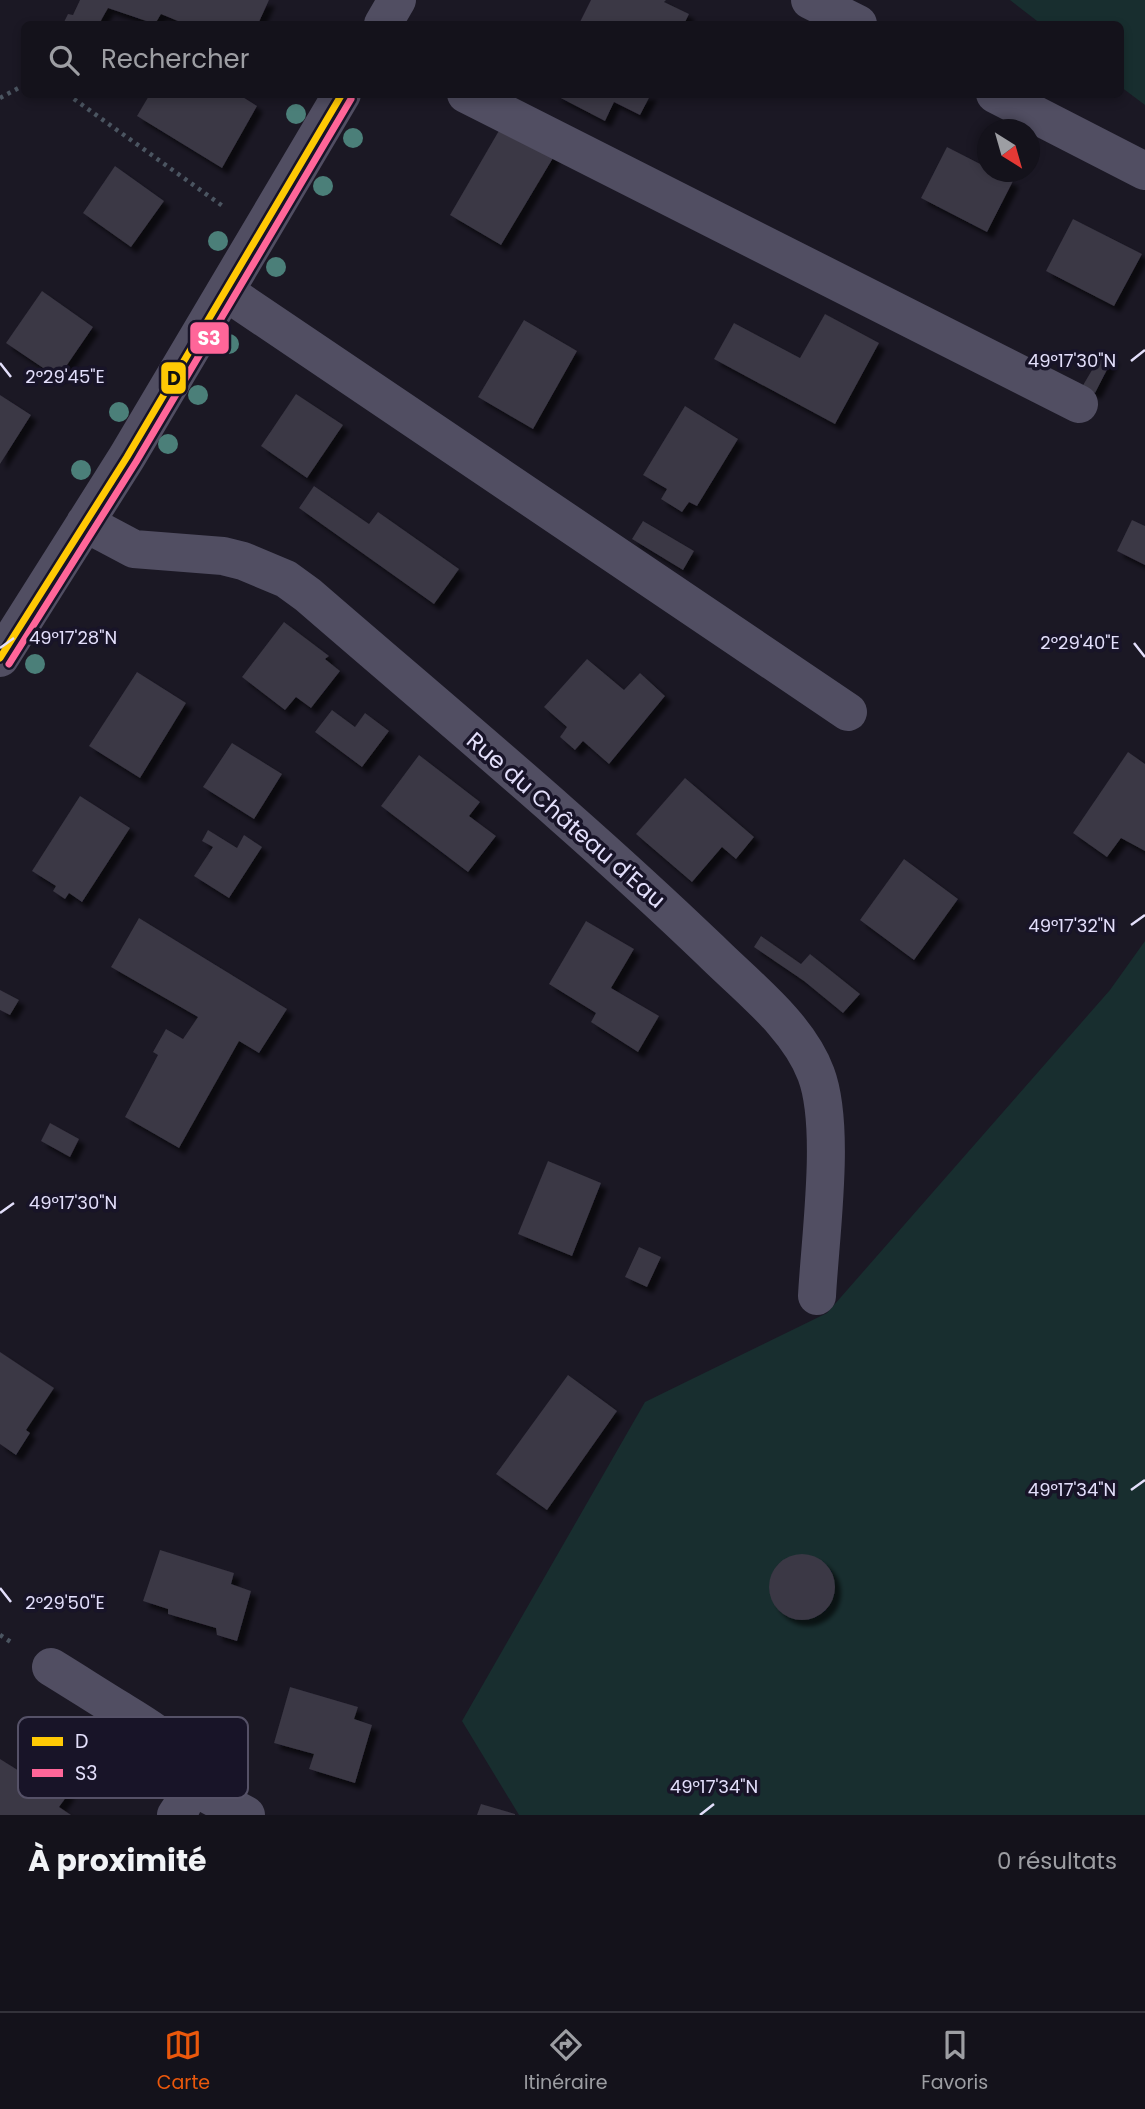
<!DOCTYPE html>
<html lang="fr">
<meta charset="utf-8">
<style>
body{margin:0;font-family:Poppins,sans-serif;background:#1d1b24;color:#f1f3f6}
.compass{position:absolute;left:977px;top:119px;width:63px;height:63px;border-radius:50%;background:#14121b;box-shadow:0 4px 10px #0003;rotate:143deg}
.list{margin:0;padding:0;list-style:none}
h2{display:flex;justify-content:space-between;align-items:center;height:91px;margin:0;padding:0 28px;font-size:30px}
h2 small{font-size:23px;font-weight:400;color:#9d9ea3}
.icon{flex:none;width:38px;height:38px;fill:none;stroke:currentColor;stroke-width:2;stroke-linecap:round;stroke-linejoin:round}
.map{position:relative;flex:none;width:1145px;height:1815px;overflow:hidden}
.search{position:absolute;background:#14121b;box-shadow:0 4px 10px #0003;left:21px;right:21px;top:21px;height:77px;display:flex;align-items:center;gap:18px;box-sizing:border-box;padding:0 24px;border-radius:10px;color:#9d9ea3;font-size:26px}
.sheet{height:196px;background:#14121b}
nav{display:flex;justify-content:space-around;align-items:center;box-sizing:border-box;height:98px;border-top:2px solid #33323a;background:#14121b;font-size:19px;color:#9d9ea3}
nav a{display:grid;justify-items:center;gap:4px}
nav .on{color:#ea580c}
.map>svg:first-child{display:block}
</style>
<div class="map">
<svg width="1145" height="1815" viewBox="0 0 1145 1815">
<defs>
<filter id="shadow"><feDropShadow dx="6" dy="6" stdDeviation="2" flood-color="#0009"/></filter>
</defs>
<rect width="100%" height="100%" fill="#1b1824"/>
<path fill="#182e2f" d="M1010 0H1145V105L1121 87 1120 24H1041Z
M1145 941V1815H519L462 1721 645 1402 827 1313 1110 990Z"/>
<path fill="#3a3744" filter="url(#shadow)" d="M80 0H269L258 24H185L161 14 155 24 108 8 99 24H63L68 14 73 15Z
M591 0H666L664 2 689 14 684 24H579Z
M150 94H238L257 106 222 168 137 116Z
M553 94H651L640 115 614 102 605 121Z
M504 122 556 153 501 245 450 215Z
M947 147 988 168V172L1013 181 987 232 921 198Z
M115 166 164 201 131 247 83 213Z
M1073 219 1142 254 1114 306 1046 271Z
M42 291 93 327 58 378 6 343Z
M825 314 879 343 835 424 714 359 734 323 800 358Z
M524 320 577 351 533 429 478 397Z
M1102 353 1113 358 1095 393 1082 387Z
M296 394 343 425 307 478 261 446Z
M0 395 31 415 0 464Z
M685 406 738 439 697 506 689 502 682 512 661 499 667 489 643 475Z
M314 486 369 524 378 512 459 569 434 604 299 508Z
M1132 520 1145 526V565L1117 551Z
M643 521 694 551 683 570 632 539Z
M284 622 329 656 325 659 340 671 311 708 296 697 285 710 242 677Z
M587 659 624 690 640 673 665 696 609 764 583 741 575 750 560 737 567 727 544 707Z
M137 672 186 703 140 778 89 746Z
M332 710 355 727 365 713 389 731 362 767 315 732Z
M232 743 282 774 254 819 203 787Z
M1128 752 1145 764V851L1121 838 1107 857 1073 833Z
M419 755 480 802 469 816 496 836 468 872 381 806Z
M685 778 754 837 736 859 722 847 692 882 636 834Z
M80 796 130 828 82 902 69 893 65 899 53 891 56 886 32 871Z
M208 830 237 848 244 835 262 847 229 898 194 876 213 847 202 841Z
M904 859 958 899 914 960 860 920Z
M139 918 287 1009 259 1053 239 1041 179 1148 125 1117 158 1055 153 1052 166 1029 183 1039 198 1017 111 967Z
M586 921 634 949 611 988 659 1016 638 1052 591 1022 596 1013 549 984Z
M761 936 801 964 810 954 860 994 843 1013 804 981 754 947Z
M0 990 19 1000 10 1015 0 1010Z
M50 1123 79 1139 70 1157 41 1141Z
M548 1161 601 1183 572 1256 518 1234Z
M639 1247 661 1257 647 1287 625 1277Z
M0 1352 54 1388 26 1430 30 1433 16 1455 0 1444Z
M568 1375 617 1411 547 1510 496 1474Z
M160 1550 234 1573 231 1584 251 1591 237 1641 217 1635 216 1628 168 1614V1609L143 1601Z
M769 1587a33 33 0 1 1 66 0a33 33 0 1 1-66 0Z
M290 1687 358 1707 354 1719 372 1725 355 1783 309 1769 314 1754 274 1743Z
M0 1759 24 1774 28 1767 69 1793 59 1807 71 1815H0Z
M481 1804 515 1814V1815H477Z"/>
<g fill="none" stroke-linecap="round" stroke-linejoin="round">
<path stroke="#4b5561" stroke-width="4.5" stroke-dasharray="3.5 5" stroke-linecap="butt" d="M67 94 224 207
M0 98 24 85
M0 1635 14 1644"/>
<path stroke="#514e62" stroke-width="38" d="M810 0 858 24
M383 24 397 0
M466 94 1079 404
M995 94 1145 171
M226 292 848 712
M85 523 134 549 223 556 243 561 286 579 308 595C443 712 581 826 710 950 746 986 798 1025 816 1074 836 1127 820 1237 817 1296
M0 658 127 457 342 94
M51 1667C74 1681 97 1696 120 1710 159 1734 214 1764 176 1815
M190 1785 246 1815"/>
<defs>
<path id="bus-1" d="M0 658 127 457 342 94"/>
<path id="bus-2" d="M9 664 136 462 351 99"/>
</defs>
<use href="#bus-1" stroke="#181428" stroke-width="12"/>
<use href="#bus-2" stroke="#181428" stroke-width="12"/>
<use href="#bus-1" stroke="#ffc904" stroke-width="7"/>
<use href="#bus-2" stroke="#f69" stroke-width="7"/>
</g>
<g fill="#4b7f79">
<circle cx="296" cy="114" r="10"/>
<circle cx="353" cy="138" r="10"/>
<circle cx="323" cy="186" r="10"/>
<circle cx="218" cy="241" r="10"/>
<circle cx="276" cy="267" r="10"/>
<circle cx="229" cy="344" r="10"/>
<circle cx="198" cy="395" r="10"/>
<circle cx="119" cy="412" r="10"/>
<circle cx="168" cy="444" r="10"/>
<circle cx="81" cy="470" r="10"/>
<circle cx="35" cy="664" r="10"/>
</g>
<path fill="none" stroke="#e3dffb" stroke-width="2.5" d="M1131 361 1145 350M0 363 11 377M1134 643 1145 657M0 648 14 638M1131 925 1145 915M0 1213 14 1203M1131 1490 1145 1480M0 1588 11 1602M700 1815 714 1804"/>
<g text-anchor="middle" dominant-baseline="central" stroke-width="7" stroke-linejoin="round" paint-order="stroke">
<g font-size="23" fill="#e3dffb" stroke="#181428">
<text transform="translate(566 820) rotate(41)">Rue du Château d'Eau</text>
</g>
</g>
<rect x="18" y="1717" width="230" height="81" rx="10" fill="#181428" stroke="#555167" stroke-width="2"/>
<rect x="32" y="1737" width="31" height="9" fill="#ffc904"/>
<rect x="32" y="1769" width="31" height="8" fill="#f69"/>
<g font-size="19" fill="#e3dffb">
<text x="75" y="1748">D</text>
<text x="75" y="1780">S3</text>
</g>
<g font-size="18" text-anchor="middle" fill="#e3dffb" stroke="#181428" stroke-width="7" stroke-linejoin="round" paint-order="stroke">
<text x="1072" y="367">49°17'30"N</text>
<text x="65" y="383">2°29'45"E</text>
<text x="73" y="644">49°17'28"N</text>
<text x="1080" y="649">2°29'40"E</text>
<text x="1072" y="932">49°17'32"N</text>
<text x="73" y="1209">49°17'30"N</text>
<text x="1072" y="1496">49°17'34"N</text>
<text x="65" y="1609">2°29'50"E</text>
<text x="714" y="1793">49°17'34"N</text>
</g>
<g stroke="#181428" stroke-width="2.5">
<rect x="189" y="321" width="41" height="34" rx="7" fill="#f69"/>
<rect x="160" y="361" width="27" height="34" rx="7" fill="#ffc904"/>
</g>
<g font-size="19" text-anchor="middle" font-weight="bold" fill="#fff">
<text x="209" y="345">S3</text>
</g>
<g font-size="19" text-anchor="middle" font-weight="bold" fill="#111">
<text x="174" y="385">D</text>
</g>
</svg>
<svg class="compass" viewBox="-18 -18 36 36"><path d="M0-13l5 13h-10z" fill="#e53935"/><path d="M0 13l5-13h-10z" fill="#9d9ea3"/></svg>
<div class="search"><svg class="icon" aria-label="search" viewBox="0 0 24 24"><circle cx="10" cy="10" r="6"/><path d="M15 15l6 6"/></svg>Rechercher</div>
</div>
<section class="sheet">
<h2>À proximité<small>0 résultats</small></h2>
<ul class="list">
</ul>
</section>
<nav>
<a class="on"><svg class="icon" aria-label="map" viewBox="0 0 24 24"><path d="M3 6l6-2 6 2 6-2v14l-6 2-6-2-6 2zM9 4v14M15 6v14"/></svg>Carte</a>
<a><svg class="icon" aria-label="directions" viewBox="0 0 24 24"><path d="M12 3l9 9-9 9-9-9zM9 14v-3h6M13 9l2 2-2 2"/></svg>Itinéraire</a>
<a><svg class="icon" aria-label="saved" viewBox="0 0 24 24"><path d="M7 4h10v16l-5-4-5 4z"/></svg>Favoris</a>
</nav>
